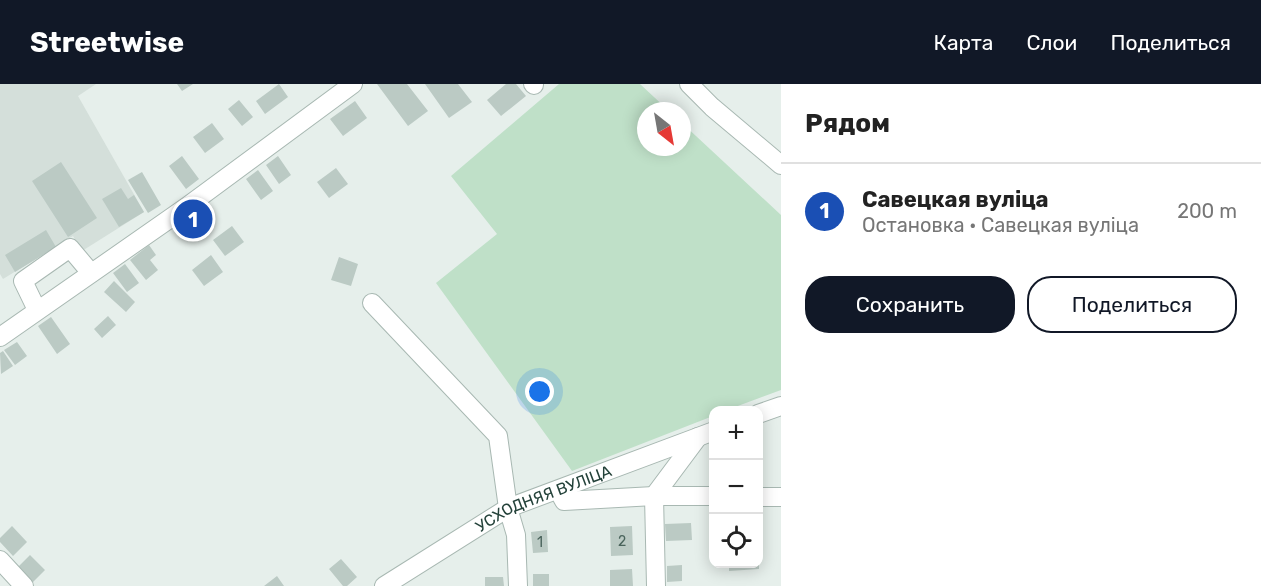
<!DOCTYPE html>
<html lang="ru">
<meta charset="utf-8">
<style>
body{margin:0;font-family:Rubik,sans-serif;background:#f6f6f6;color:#222}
.controls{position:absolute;right:18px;bottom:18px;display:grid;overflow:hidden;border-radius:12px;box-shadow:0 3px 15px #0003}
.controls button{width:54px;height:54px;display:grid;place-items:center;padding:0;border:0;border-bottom:2px solid #e0e0e0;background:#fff;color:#222;font:30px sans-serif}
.compass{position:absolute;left:637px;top:18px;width:54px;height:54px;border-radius:50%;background:#fff;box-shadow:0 3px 15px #0003;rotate:149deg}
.you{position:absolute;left:540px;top:308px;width:21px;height:21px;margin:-15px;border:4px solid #fff;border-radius:50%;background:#1a73e8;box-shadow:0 0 0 9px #1a73e833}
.badge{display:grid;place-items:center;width:39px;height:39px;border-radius:50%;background:#111827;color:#fff;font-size:20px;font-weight:700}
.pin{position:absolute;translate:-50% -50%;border:3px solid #fff;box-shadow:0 2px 6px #0006}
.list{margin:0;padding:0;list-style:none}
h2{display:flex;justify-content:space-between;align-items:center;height:78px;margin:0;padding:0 24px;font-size:26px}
h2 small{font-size:20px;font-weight:400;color:#767676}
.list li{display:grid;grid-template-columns:39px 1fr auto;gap:18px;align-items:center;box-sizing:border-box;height:96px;padding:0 24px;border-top:2px solid #e0e0e0}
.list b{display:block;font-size:22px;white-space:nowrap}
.list p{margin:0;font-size:20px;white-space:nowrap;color:#767676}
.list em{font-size:20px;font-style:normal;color:#767676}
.actions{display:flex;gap:12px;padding:18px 24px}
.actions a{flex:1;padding:14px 0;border:2px solid #111827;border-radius:24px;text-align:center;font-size:21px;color:#111827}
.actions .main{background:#111827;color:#fff}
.icon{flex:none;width:33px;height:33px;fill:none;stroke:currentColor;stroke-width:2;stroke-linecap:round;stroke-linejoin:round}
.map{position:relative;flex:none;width:781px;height:502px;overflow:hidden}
header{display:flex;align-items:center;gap:36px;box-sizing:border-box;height:84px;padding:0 30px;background:#111827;color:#fff}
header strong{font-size:28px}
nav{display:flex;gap:33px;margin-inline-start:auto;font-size:21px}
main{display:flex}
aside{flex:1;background:#fff}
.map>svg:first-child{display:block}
</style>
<header>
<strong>Streetwise</strong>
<nav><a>Карта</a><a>Слои</a><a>Поделиться</a></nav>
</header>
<main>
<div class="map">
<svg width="781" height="502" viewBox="0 0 781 502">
<rect width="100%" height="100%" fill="#e6efeb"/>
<path fill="#d4dfda" d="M0 0H96L78 12 144 128 82 167 73 152 3 195 0 190Z"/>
<path fill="#bfe0c8" d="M559 0H640L669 27H646V63H682V39L781 131V306L727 326H714L713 332 572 387 436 199 497 150 451 92Z"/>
<path fill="#bbcac4" d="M177 0H193L182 7Z
M279 0 288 13 265 30 256 17Z
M377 0H407L428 27 408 42Z
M425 0H458L472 18 449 34Z
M506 0H516L526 12 501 32 487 16Z
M239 16 253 33 242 42 228 25Z
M355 17 367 34 343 52 330 35Z
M212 39 224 55 205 69 193 53Z
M182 72 199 95 186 105 169 82Z
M278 72 291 91 279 100 266 81Z
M61 78 97 134 68 153 32 97Z
M336 84 348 100 329 114 317 98Z
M258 86 273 107 261 116 246 95Z
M142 88 161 121 148 129 128 96Z
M121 104 128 115 134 111 144 128 119 143 102 115Z
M232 142 244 158 225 172 213 156Z
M46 146 56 163 15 188 5 171Z
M149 161 156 171 150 176 158 186 146 196 130 176Z
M211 171 223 188 204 202 192 186Z
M339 173 358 180 351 202 331 196Z
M125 180 139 199 127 208 113 189Z
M114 197 135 218 126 228 104 208Z
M108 232 116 241 102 254 94 245Z
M51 233 70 260 57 270 38 242Z
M17 258 27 272 15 281 4 266Z
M3 267 13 282 1 290 0 269Z
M691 439 692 456 666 457 665 440Z
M12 442 27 458 13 472 0 458V454Z
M632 442 633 471 611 472 610 443Z
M547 446 548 468 533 469 531 448Z
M30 471 45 486 32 499 17 484Z
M341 475 357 493 347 502H343L329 485Z
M729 480H759V485L729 487Z
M682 481V497L667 498V482Z
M632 485 633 502H610V486Z
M533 490H549V502H533Z
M277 492 284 502H264Z
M485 493H503L504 502H485Z"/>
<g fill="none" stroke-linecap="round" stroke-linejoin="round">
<defs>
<g id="minor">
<path d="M533 0 534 1"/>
<path d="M689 0 712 23 781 81"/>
<path d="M372 219 498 352 508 424 516 451 518 502"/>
<path d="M37 226 23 197 70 164 91 189"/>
<path d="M0 253 185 124 353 0"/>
<path d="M758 330 781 322"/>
<path d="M558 406 564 417 654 412H714"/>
<path d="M758 413H781"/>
<path d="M0 476 24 502"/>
<path id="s1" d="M384 502 508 424 714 347"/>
<path d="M656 502 654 412 698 353"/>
</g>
</defs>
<use href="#minor" stroke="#a8b8b2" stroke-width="20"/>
<use href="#minor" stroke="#fff" stroke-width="18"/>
</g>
<g text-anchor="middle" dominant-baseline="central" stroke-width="4.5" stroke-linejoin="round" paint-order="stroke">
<g font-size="14" fill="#4a645c">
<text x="622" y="457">2</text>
<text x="540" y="458">1</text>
</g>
<g font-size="16" fill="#24423a" stroke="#f7fbf9">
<text stroke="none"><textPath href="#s1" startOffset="183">УСХОДНЯЯ ВУЛІЦА</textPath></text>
</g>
</g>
</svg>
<div class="controls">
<button>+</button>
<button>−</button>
<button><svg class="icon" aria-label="locate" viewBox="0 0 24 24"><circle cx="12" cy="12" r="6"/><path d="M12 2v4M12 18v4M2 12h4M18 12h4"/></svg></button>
</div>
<svg class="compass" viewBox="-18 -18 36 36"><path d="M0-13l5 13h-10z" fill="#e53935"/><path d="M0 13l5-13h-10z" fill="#767676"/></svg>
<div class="you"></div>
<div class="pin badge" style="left:193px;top:135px;background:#1a4fb4">1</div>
</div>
<aside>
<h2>Рядом<small></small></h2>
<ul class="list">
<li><span class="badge" style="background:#1a4fb4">1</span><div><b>Савецкая вуліца</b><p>Остановка · Савецкая вуліца</p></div><em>200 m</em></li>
</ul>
<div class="actions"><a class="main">Сохранить</a><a>Поделиться</a></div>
</aside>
</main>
